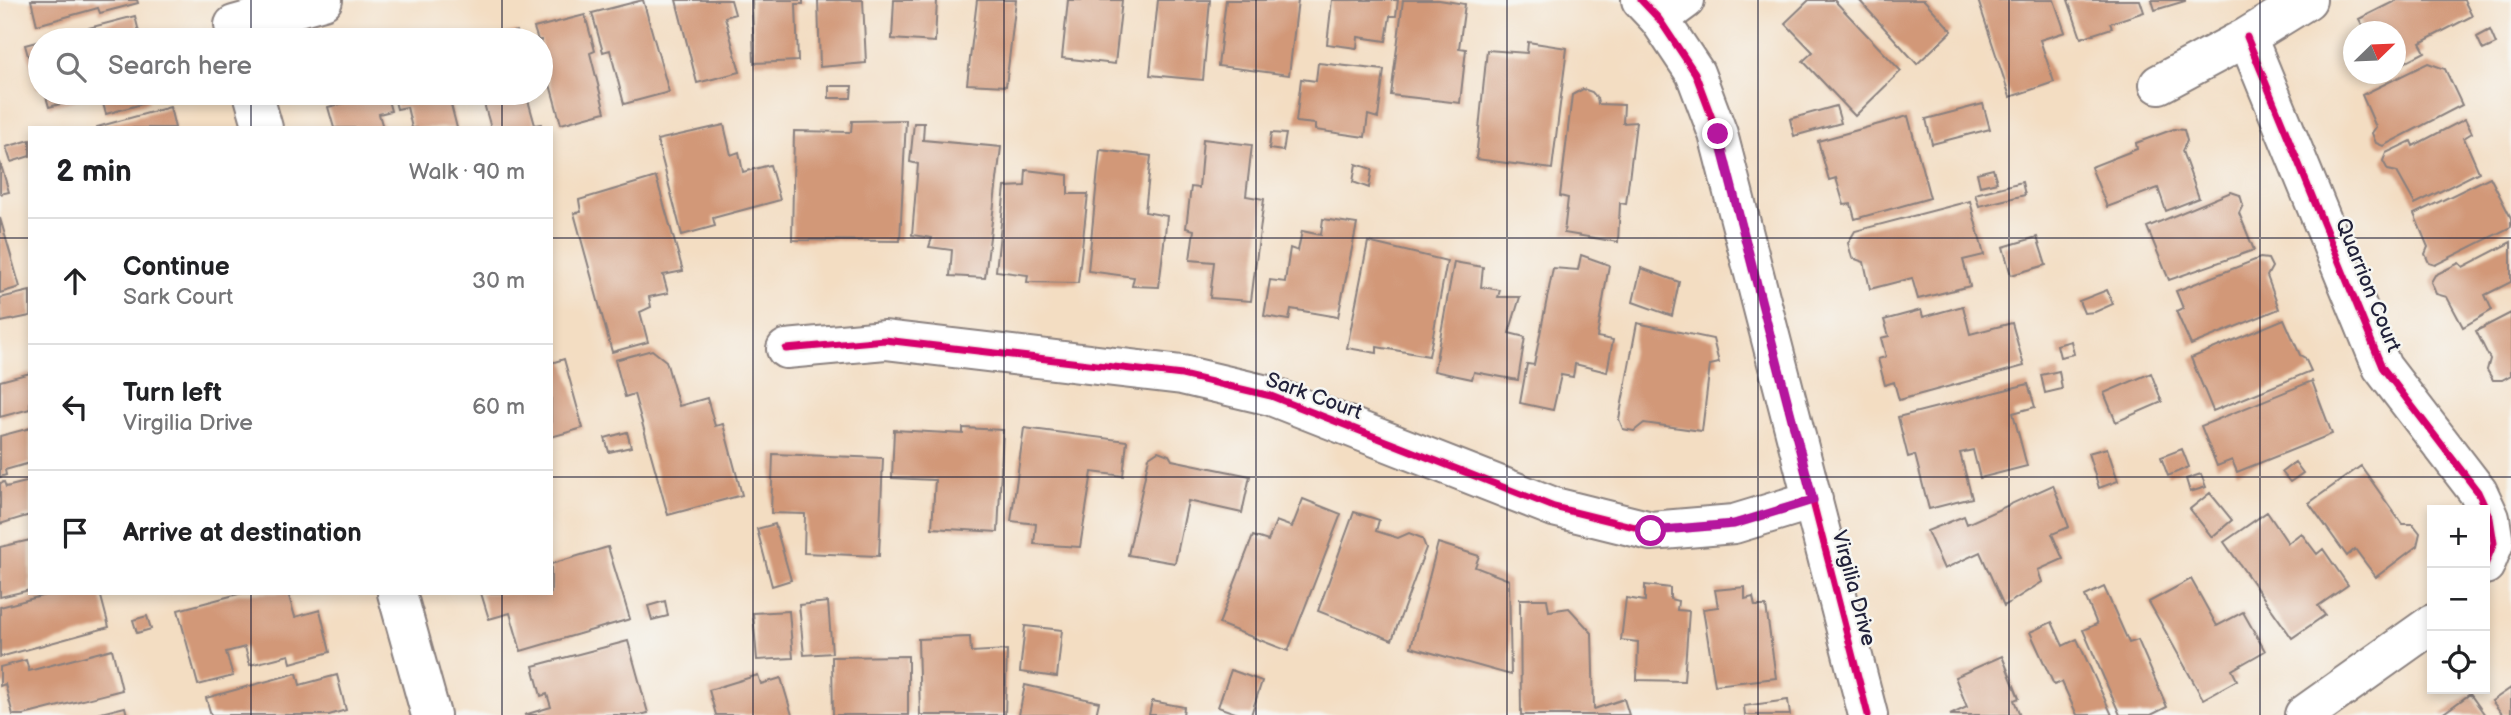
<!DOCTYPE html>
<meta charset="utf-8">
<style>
body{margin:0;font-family:"Balsamiq Sans",sans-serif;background:#f2f2f2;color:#202124}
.controls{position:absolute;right:21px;bottom:21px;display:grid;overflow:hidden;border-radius:0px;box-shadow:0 4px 10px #0003}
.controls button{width:63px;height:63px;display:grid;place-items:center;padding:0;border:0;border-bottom:2px solid #e0e0e0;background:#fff;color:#202124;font:35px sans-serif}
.compass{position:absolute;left:2343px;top:21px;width:63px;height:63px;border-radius:50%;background:#fff;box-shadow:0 4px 10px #0003;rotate:67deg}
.stop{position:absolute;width:21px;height:21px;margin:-16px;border:5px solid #b5179e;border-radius:50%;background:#fff}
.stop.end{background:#b5179e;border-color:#fff;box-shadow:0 2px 7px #0008}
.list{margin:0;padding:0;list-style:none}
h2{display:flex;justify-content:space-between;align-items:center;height:91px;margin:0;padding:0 28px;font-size:30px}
h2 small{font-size:23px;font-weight:400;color:#757577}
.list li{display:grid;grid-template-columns:46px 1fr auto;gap:21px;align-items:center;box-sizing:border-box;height:126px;padding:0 28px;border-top:2px solid #e0e0e0}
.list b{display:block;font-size:26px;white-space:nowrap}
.list p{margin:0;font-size:23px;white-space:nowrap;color:#757577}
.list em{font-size:23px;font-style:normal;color:#757577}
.icon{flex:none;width:38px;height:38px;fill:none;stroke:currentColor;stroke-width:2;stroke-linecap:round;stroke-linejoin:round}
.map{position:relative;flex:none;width:2511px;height:715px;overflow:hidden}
.search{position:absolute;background:#fff;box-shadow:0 4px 10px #0003;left:28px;top:28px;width:525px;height:77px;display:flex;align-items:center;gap:18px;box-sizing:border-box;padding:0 24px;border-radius:38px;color:#757577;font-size:26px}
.panel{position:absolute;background:#fff;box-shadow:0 4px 10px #0003;left:28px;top:126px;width:525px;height:469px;border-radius:0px}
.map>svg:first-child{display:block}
</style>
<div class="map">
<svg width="2511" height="715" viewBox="0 0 2511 715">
<rect width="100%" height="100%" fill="#f6f6f2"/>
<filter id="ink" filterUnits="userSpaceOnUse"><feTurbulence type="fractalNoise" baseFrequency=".0143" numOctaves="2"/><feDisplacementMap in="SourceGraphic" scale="14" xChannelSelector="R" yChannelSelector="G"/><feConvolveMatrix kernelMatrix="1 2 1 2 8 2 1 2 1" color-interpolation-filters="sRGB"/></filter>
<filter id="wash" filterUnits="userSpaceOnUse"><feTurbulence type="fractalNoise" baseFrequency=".00686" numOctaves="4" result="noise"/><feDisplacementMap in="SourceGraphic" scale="28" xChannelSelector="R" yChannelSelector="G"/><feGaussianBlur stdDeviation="1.57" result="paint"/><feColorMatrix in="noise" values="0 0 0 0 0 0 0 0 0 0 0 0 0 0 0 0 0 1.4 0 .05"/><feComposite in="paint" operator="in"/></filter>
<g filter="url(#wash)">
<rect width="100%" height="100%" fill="#f3ddc2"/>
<g id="blocks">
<path fill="#d29878" d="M31 0H137L138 3 100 13 98 8 37 25Z
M643 0 669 92 624 104 610 50 603 52 592 13Z
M676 0H731L735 14 725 17 740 72 697 83Z
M752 0H803V4H796L798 61 754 63Z
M818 0H863L866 63 820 67Z
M894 0H937L935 42 892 39Z
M977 0H1016L1006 86 967 84Z
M1068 0H1122L1115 64 1062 58Z
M1158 0H1210L1203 80 1150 75Z
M1226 0H1298L1289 75 1218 66Z
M1332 0H1398L1396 16H1390L1386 41 1358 37 1357 48 1327 44Z
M1403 0H1439L1465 4 1459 48 1466 49 1460 103 1391 95Z
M1809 0H1834L1901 71 1855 116 1803 61 1813 52 1785 23Z
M1859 0H1924L1952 31 1917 64Z
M1978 0H2054L2065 32 2040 40 2054 82 2010 97Z
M2068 0H2140L2144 12 2110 23 2112 28 2081 38Z
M2152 0H2185V1L2155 10Z
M2397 0H2464L2472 16 2420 43 2425 52 2396 67V32H2366L2359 19Z
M585 15 595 51 590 53 605 112 561 124 541 52V40H538L534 28Z
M135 16 141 40H46V39Z
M2490 30 2496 44 2483 50 2477 37Z
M517 31 519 40H482V39Z
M40 41V87L37 88 25 45Z
M1528 42 1567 48 1552 169 1476 159 1487 50 1527 53Z
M1318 63 1384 70 1378 118 1368 115 1365 137 1315 130V124L1296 122 1301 79 1316 81Z
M2428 63 2445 69 2462 105 2383 146 2376 143 2372 133 2376 127 2362 95Z
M829 86H852L851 98H829Z
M1583 89 1592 92 1597 98 1598 104 1624 105 1623 123 1636 122 1626 204 1620 203 1618 242 1564 233 1568 198 1560 196 1572 95Z
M45 93H99V94L49 107Z
M100 93H146L149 102 106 114Z
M342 93H386L391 111 379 114 383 128H334L328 107 345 103Z
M393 93H448L457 128H412L407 107 397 109Z
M481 93H526L535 125 541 124 542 128H491Z
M1983 104 1990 129 1932 144 1926 119Z
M1836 106 1841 123 1794 136 1790 119Z
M170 107 175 128H97V127Z
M1908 116 1930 198 1855 219 1851 204 1844 205 1836 178 1829 180 1818 141Z
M2465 119 2472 133 2464 138 2479 172 2415 204 2397 172 2388 170 2383 161 2386 153 2411 141 2413 146Z
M906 120 900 241 792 240 794 131 851 132 852 121Z
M914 123H924L923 140 1001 147 985 278 950 276 952 250 929 247 932 238 912 235 918 164 910 162Z
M724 125 731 155 739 152 743 172 770 165 780 200 713 218 715 226 682 235 657 140Z
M2174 129 2184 130 2187 141 2182 151 2199 198 2166 211 2158 188 2107 207 2091 167 2137 149 2136 143Z
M1271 133 1286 134 1283 151 1269 149Z
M1203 139 1252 145 1246 196 1264 199 1251 301 1210 298 1214 262 1190 260 1194 230 1186 228 1191 187 1199 188Z
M30 140V156L11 162 6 147Z
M1100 150 1151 156 1145 212 1167 216 1159 287 1132 286 1134 277 1088 271Z
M0 162 9 192 0 194Z
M1356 164 1372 169 1369 188 1353 182Z
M1993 169 1997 182 1980 186 1977 173Z
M1026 170 1068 175V194H1088L1078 283 1027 282 1028 275 996 271 1005 187 1025 186Z
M656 177 683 271 663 275 668 293 649 297 651 307 640 312 648 342 612 352 574 213 581 212 579 200Z
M2490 177 2511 218V227L2435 265 2429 263 2425 254 2428 247 2414 214Z
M2022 182 2025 195 1979 206 1975 194Z
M2231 192 2240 195 2243 205 2239 213 2254 250 2169 280 2147 227Z
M1970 201 1984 255 1963 260 1970 286 1918 299 1912 278 1870 289 1864 262 1852 258 1848 243 1855 231Z
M0 218 20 287 0 293Z
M1323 219 1357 224 1338 317 1291 309 1289 320 1264 316 1270 280 1285 282 1290 248 1298 251 1302 231 1321 235Z
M2037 237 2046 265 2011 275 2003 247Z
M1368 242 1447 261 1429 356 1377 347V353L1347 348Z
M2511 242V282L2485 295 2492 310 2463 327 2447 297 2436 294 2431 282 2435 275 2459 263 2463 267Z
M1581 255 1609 265 1597 337 1613 340 1607 372 1575 364 1573 377 1561 375 1553 410 1520 403 1527 364 1534 365 1553 268 1578 270Z
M2260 258 2268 259 2272 267 2267 276 2279 309 2191 345 2176 311 2183 308 2176 291Z
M1454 262 1483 267 1481 287 1500 290 1498 297H1520L1509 333 1525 337 1518 380 1474 372 1472 379 1434 371Z
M1641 268 1679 282 1672 316 1633 302Z
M2107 290 2113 304 2095 312 2084 313 2079 301Z
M30 291V316L1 322 0 298Z
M1963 306 1970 334 2012 323 2024 366 1899 400 1894 382 1885 385 1878 359 1886 357 1881 338 1889 336 1884 320 1921 310 1923 317Z
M2511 313V375L2502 380H2493L2487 370 2490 359 2476 331Z
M2284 319 2300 355 2305 358 2311 371 2213 411 2191 358Z
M1637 323 1713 339 1719 363 1710 365 1702 431 1644 423 1634 431 1623 429 1619 419Z
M2071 341 2074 354 2060 357 2057 345Z
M652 350 666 361 679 406 707 398 715 426 723 424 742 495 668 515 634 394 625 397 615 360Z
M564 359 583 428 551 437V363Z
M2059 371 2062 389 2045 393 2041 375Z
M30 373V409L0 417V381Z
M2151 373 2162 402 2116 422 2104 393Z
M2312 381 2332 434 2237 472 2232 460 2217 466 2201 426Z
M2028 384 2035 407 2013 413 2027 466 1980 478 1973 450 1960 453 1972 498 1929 509 1915 455 1908 457 1898 417Z
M30 428V463L5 470 6 475 0 477V436Z
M963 428 1003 430 998 532 932 528 935 480 892 478 894 430 963 434Z
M1024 428 1127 441 1123 476 1092 472 1080 547 1034 544 1036 524 1011 521Z
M627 432 631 447 609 452 605 438Z
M2107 448 2118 481 2099 488 2088 453Z
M2182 449 2189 467 2168 476 2161 457Z
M1158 451 1169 455 1172 460 1250 476 1242 513 1188 501 1175 563 1128 555 1149 457Z
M773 454 883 458 879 556 804 553 805 514 771 513Z
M2295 462 2303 473 2290 482 2282 472Z
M2361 466 2402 524H2413L2420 533 2417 546 2376 577 2355 549 2347 556 2309 503Z
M2201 474 2206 487 2190 492 2186 479Z
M30 481V515L0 524V483L4 482 6 487Z
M2053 485 2069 527 2052 534 2063 559 2038 570 2042 582 2004 606 1980 552 1944 569 1927 531 1964 516 1967 524Z
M2210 493 2232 520 2212 537 2190 509Z
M1303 499 1341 514 1288 651 1219 624 1253 536 1268 541 1276 521 1292 527Z
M1354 512 1379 520 1376 531 1398 538 1409 533 1422 538 1426 548 1392 640 1318 611Z
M2267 512 2288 543 2301 533 2317 554 2323 549 2348 585 2318 606 2325 615 2292 638 2224 542Z
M775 524 791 580 772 586 757 529Z
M30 540V590L0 597V547Z
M1438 543 1479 556 1475 567 1509 580 1511 675 1411 647Z
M608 547 630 619 521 651 510 613 489 619 481 593H551V564Z
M2191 579 2217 626 2243 612 2265 651 2232 670 2237 680 2203 699 2149 602Z
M1645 585 1670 588V599L1678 601 1677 610 1689 611 1684 681 1637 680 1638 642 1621 640 1626 598 1645 601Z
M1745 587V599L1753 597 1755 606H1766L1776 678 1715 685 1703 609 1718 607 1715 590Z
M2104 587 2129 643 2138 640 2167 707 2151 715H2120L2083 630 2097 624 2085 596Z
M53 593H100L109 627 0 657V607Z
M242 593H288L295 617 320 610 330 652 291 663 289 655 250 665 245 647 226 652 233 676 198 685 178 610Z
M1520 599H1547L1549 611 1569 608 1592 633 1594 709 1624 699 1629 715H1521Z
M665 601 668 616 652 620 648 606Z
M828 602 832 653 804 655 799 605Z
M789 611 793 658 757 660 753 613Z
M147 616 151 629 137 633 133 620Z
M2052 622 2063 646 2077 639 2112 715H2077L2062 682 2054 685 2030 632Z
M1025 626 1062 630 1057 677 1020 672Z
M970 637 971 652 1007 650 1005 715H920L918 639Z
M628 641 648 713 640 715H524L551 707 547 694 541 696 533 666Z
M112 649 122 690 24 715H13L5 684 0 686V667L26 660 29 671Z
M908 656V715H833L832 657Z
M2002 656 2019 698 2014 700 2020 715H1950L1967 707 1955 677Z
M1231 670 1262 681 1251 715H1241L1218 707Z
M297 673 300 685 337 675 346 710 329 715H211L206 698Z
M758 675 761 684 781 678 792 715H716L709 690Z
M1025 685 1099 702 1096 715H1019Z
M2511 688V715H2503L2492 701Z
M2470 694 2485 715H2441Z
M1788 700 1790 715H1745L1744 706Z
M1152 701 1184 707 1183 715H1149Z
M125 707 127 715H97V714Z"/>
</g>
</g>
<g filter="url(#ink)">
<use href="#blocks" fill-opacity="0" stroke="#8a807e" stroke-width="2"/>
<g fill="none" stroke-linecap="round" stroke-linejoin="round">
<defs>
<path id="minor" d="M1659 19 1685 0
M2247 37 2382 367 2478 492 2490 518 2494 543 2485 565
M2159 84 2247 37 2307 0
M786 349 885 340 1182 375 1271 396 1554 507 1651 531 1734 524 1813 500
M2304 715 2432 624"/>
<path id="tertiary" d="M1641 0 1659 19 1695 73 1718 134 1868 715
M234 25 323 0
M253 93 263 128
M397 593 431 715"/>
</defs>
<use href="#minor" stroke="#8a807e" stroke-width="42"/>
<use href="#tertiary" stroke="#8a807e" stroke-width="42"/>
<use href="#minor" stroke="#fff" stroke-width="38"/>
<use href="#tertiary" stroke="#fff" stroke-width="38"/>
<defs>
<path id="cycleway" d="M1641 0 1659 19 1695 73 1718 134 1868 715
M2247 37 2382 367 2478 492 2490 518 2494 543 2485 565
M786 349 885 340 1182 375 1271 396 1554 507 1651 531 1734 524 1813 500"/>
</defs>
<use href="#cycleway" stroke="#f6f6f2" stroke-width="11"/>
<use href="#cycleway" stroke="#d6006c" stroke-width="7"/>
</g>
</g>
<g fill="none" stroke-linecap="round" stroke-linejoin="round" filter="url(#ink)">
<path stroke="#b5179e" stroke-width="9" d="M1651 531 1734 524 1813 500 1718 134"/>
</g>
<path fill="none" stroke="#22223b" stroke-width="2" stroke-opacity="0.55" d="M251 0V40M502 0V40M753 0V715M1004 0V715M1256 0V715M1507 0V715M1758 0V715M2009 0V715M2260 0V715M251 93V128M502 93V128M0 238H30M551 238H2511M0 477H30M551 477H2511M251 593V715M502 593V715"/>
<g text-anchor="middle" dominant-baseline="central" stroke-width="5" stroke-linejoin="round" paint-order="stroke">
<g font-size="21" fill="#22223b" stroke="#f6f6f2">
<text transform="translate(2368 285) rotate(68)">Quarrion Court</text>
<text transform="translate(1314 396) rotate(20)">Sark Court</text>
<text transform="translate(1854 588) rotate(75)">Virgilia Drive</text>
</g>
</g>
</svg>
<div class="controls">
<button>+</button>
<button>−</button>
<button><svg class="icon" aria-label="locate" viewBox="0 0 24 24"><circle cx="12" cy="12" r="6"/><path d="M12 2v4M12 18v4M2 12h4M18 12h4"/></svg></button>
</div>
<svg class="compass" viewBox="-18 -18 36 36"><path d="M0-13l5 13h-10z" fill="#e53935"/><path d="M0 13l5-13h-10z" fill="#757577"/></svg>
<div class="stop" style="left:1651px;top:531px"></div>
<div class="stop end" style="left:1718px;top:134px"></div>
<div class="search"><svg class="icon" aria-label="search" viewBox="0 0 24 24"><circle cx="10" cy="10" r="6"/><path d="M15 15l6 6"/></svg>Search here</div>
<section class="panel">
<h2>2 min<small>Walk · 90 m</small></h2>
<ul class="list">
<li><svg class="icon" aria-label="ahead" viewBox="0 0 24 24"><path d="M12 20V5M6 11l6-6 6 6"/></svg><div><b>Continue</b><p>Sark Court</p></div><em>30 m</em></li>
<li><svg class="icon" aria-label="left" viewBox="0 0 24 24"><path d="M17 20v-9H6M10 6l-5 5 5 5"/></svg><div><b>Turn left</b><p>Virgilia Drive</p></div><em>60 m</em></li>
<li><svg class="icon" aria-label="arrive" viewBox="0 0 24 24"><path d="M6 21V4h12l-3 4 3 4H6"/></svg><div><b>Arrive at destination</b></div></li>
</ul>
</section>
</div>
